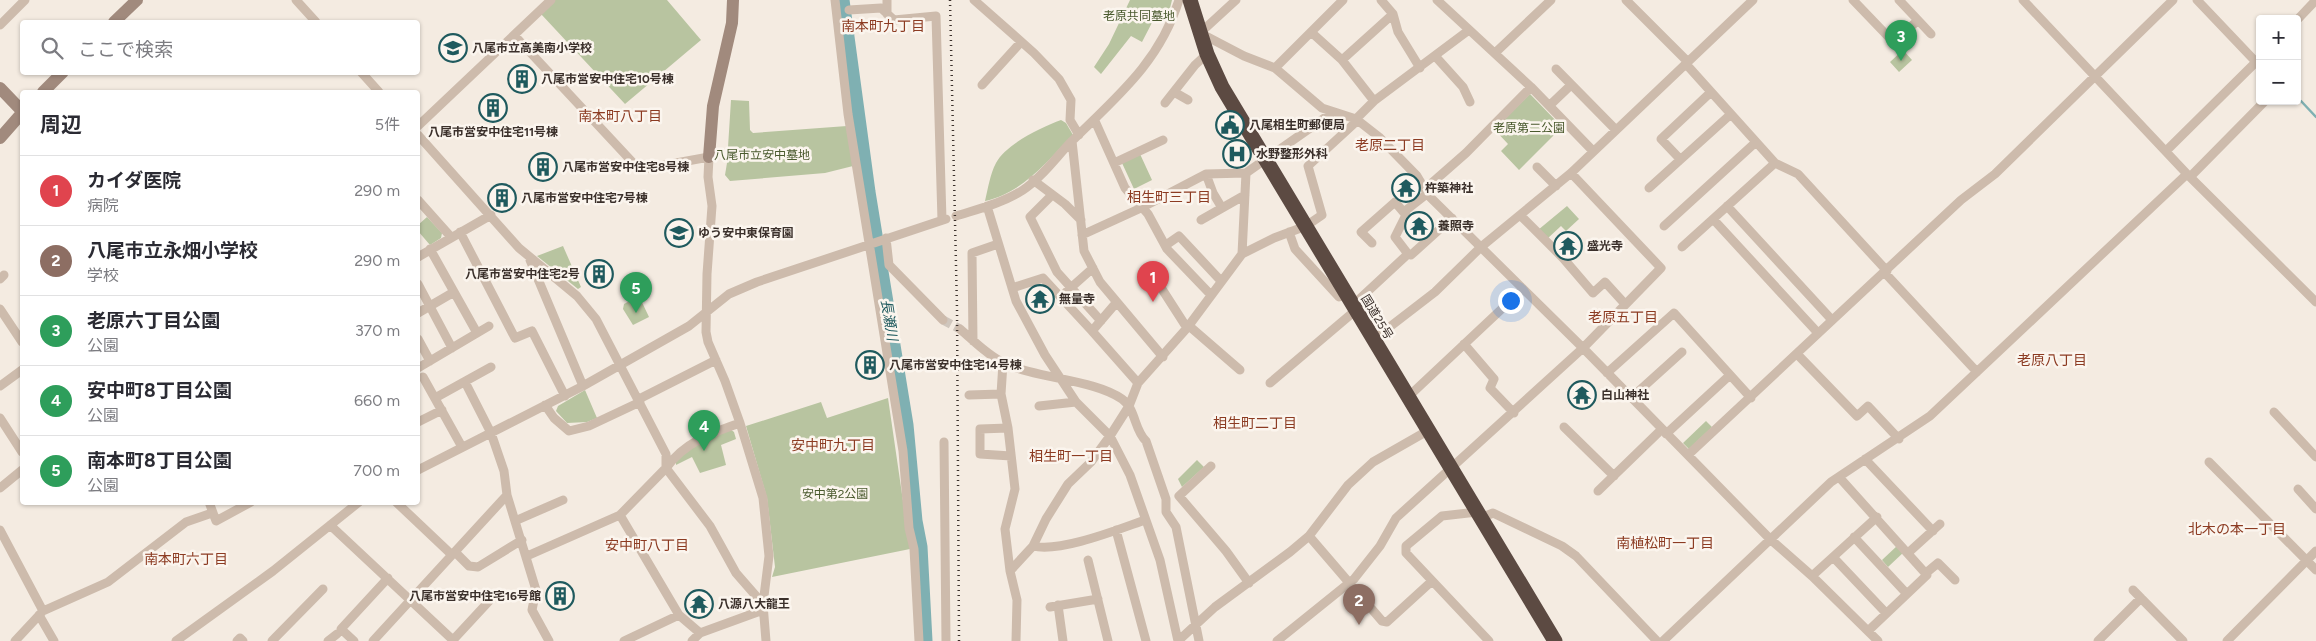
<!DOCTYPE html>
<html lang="ja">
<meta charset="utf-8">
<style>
body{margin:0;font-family:Figtree,"Noto Sans JP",sans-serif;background:#f7f7f7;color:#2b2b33}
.controls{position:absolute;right:15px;top:15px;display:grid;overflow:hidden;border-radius:5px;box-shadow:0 1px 4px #0004}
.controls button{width:45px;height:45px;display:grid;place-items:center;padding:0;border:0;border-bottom:1px solid #e1e1e2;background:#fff;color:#2b2b33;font:25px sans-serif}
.you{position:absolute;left:1510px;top:300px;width:18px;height:18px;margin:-12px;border:4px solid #fff;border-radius:50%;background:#1a73e8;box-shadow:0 0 0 8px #1a73e833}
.badge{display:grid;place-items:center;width:32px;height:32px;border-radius:50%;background:#0b8043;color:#fff;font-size:16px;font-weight:700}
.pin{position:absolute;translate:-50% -41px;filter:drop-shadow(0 1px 2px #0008)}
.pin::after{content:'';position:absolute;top:26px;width:18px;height:15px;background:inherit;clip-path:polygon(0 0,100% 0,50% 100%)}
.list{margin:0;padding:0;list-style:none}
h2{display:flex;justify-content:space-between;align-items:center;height:65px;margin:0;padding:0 20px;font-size:21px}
h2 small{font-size:16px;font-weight:400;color:#7c7c81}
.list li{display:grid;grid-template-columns:32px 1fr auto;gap:15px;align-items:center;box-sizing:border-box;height:70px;padding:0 20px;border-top:1px solid #e1e1e2}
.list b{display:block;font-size:19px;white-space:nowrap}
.list p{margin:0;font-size:16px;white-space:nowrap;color:#7c7c81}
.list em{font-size:16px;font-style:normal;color:#7c7c81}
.icon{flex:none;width:28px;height:28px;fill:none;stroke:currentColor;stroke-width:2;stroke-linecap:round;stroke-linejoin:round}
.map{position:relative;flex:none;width:2316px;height:641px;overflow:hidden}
.search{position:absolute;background:#fff;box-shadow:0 1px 4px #0004;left:20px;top:20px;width:400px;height:55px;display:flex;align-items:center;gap:12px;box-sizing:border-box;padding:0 18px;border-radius:5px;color:#7c7c81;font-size:19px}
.panel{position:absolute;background:#fff;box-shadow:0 1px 4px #0004;left:20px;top:90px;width:400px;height:415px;border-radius:5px}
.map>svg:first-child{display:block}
</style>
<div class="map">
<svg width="2316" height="641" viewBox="0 0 2316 641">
<rect width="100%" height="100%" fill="#f4ebe1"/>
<path fill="#b8c4a0" d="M555 0H667L701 40 625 104 541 14Z
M1130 0H1172L1168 16 1157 13 1142 42 1131 36 1101 74 1094 67 1109 44Z
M1903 50 1912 60 1899 72 1890 62Z
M1530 94 1562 127 1519 170 1501 151 1508 144 1494 129Z
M731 100 749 101 750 130 753 133 847 126 853 166 825 173 730 181 725 175 727 163Z
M1061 120 1066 123 1073 135C1046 162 1024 192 985 201 988 189 990 174 996 163 1006 144 1042 127 1061 120Z
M1140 154 1152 180 1134 189 1122 163Z
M1567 206 1579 219 1566 231 1561 226 1547 239 1538 230Z
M427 217 442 233 441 238 430 245 418 231V225Z
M563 246 581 287 578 289 537 256Z
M639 296 649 317 633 325 623 309 624 304Z
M585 390 597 418 587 422 567 423 556 411 558 406Z
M888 398 910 549 772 577 775 567 767 498 746 426 821 402 827 418Z
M1706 421 1712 427 1689 449 1683 443Z
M730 429 734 432 736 439 721 445 726 465 700 473 692 457 676 465V457L705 440Z
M1197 460 1204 467 1182 487 1178 479Z
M1898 545 1905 551 1888 567 1882 560Z"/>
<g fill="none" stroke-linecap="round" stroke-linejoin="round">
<path stroke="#7fb0b2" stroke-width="2.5" d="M2301 101 2316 117"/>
<path stroke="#7fb0b2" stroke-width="15" d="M842 0 868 192 906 425 915 521 920 547 925 641"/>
<path stroke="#cfc6bd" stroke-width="9" stroke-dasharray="9 4.5" stroke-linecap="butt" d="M943 320 960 329"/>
<path stroke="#cdbbac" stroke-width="9" d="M296 0 316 22
M835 0 848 114 903 451 909 528 914 549 919 641
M887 0V14
M974 0 1034 53 1059 79 1071 100 1070 120 1079 135
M1381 0 1393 14 1398 32 1420 68
M1437 0 1531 87 1593 151
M1626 0 1688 62
M1853 0 1901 50
M1899 0 1931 34
M2023 0 2187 174 2316 302
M849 10 881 8 894 20 936 16 942 220
M2297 20 2316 0
M0 25 25 0
M1311 32 1342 60 1374 101
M1200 33 1244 56 1275 68 1322 108 1356 119 1379 137 1417 176 1429 196 1583 348 1770 539 1812 576 1878 641
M1200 33 1236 0
M514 35 636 166 643 169 709 157 708 177 712 206 707 274 706 332 708 342 725 381 740 423 763 498 769 556 763 604 766 641
M1894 43 1918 20
M1495 53 1551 0
M1436 57 1463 87 1470 102
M1342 60 1393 14
M1686 64 1775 163 1798 174 1887 271
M1275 68 1343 0
M1556 69 1616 130
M361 72 379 92
M982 85 1021 42
M1174 92 1188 100
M1165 103 1195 65 1207 54
M1549 106 1571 85
M1356 119 1374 101 1469 30
M1095 121 1125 188 1148 214 1167 249 1211 295
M418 126 551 0
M418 135 519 248 577 296 596 319 666 454V468L620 515 527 556
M1072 141 1084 251 1100 282 1163 357
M2166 151 2256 62 2197 0
M1680 159 1661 139 1711 92
M1114 163 1163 140
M1537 167 1556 186
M1206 174 1213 193 1222 208
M2190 177 2265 101
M1033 180 1065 204 1081 220
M1649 188 1731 114
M1425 189 1466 153 1531 87
M1052 195 1030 217 1057 272 1101 321
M418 200 451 237
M987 206 1016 301 1045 355 1076 402 1110 436 1130 475 1160 560 1178 641 1215 607 1290 552 1309 536 1348 485 1373 462 1429 430
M1727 206 1832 320
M1405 211 1428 193
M956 216C978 209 1003 203 1023 190 1040 179 1055 159 1069 144 1114 99 1159 64 1179 0
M1521 216 1563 258 1593 293 1605 282 1625 304
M1713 219 1818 333
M1201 220 1245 195
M1664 226 1756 142
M460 232 515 338 532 331 565 396
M1289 232 1295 249 1339 297 1347 295
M1082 235 1141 208 1206 174 1246 173 1333 112
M886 238 889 265 943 320
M1166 245 1179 236 1221 281
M1682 247 1775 163
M430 249 477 333
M1242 254 1246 173
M1408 254 1411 255 1452 218
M418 257 491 215
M530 260 583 386
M1151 272 1187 328
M1885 273 1977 372
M0 279 4 275
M418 284 452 348
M1012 288 1043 278 1092 331
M1066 292 1093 268
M1116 303 1092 331 1138 383
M1353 305 1408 254 1395 237 1406 215 1395 202 1361 232 1372 243
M0 309 22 342
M418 313 454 292
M1188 325 1240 370
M960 329C974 341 986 354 1002 362 1036 379 1093 379 1122 399 1136 409 1134 430 1146 441L1166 499V512L1176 527 1199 641
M418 339 430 361
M1374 339 1435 292 1481 247 1571 173 1753 0
M973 341 972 253 998 244
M1464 344 1494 379 1490 388 1514 413
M1797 354 1857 416 1868 406 1899 439
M1003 363 1001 394 1008 428 1015 489 1005 529 1010 571
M418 368 489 326
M1607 373 1674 313 1751 398
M423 377 462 447
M465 382 491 433 504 471 507 495 536 590 532 610 549 641
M1270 383 1356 310
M0 386 22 370
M969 395 1001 394
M1408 397 1523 289
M435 398 491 367
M1631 398 1682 352
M639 399 716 360
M545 405 554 418 569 431 589 426 640 402
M1039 406 1076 402
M2274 412 2316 457
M0 418 22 452
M418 422 442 410
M740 423C711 433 685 442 666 468L710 526 736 573 763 604
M1564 427 1614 476
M1008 428 980 429V454L1011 456
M1666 434 1730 375
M944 442 946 641
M1688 455 1961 200 1995 174 2173 0
M1865 459 1933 531
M2209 462 2316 570
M1211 466 1179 496 1226 551 1249 583
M418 470 583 386 689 326 729 294 757 282 946 219
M1839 477 1927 575 1868 631
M0 488 22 470
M2298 489 2316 509
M1598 491 1662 429
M209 502 216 521 251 502
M396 502 452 555
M1477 512 1442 516 1406 546V553L1489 641
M620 515 679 615 700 633
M1481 518 1493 513 1562 546 1576 556 1657 641
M515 521 563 500
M330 525 454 641
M0 530 43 611
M1116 530 1146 641
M1309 536 1382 621 1387 622 1432 581
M1854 537 1907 594
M1033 546C1060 553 1119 529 1145 520
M455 552 469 566 478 567 522 540
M1908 553 1940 524
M1833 557 1886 613
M1088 560 1108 641
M1926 573 1938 563 1955 580
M1812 576 1877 517
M2133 590 2183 641
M1058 605 1063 641
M1050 607 1098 599
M39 615 54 641
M453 640 491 599
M15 641 43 611 108 582 186 522 212 513
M176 641 273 571 359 502
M237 641 240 638 243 641
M272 641 323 589
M328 641 337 634
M354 641 341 629 388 578
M373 641 507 495
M624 641 679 615
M692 641 700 633 763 610
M1016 641 1017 600 1010 571 1033 546 1046 519 1068 484 1091 462 1110 436 1129 406 1138 383 1187 328 1242 254 1274 238 1306 226 1322 215 1308 166 1358 120
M1277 641 1354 579 1380 546 1396 518 1583 348 1661 268 1571 173
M1663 641 1831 482 1930 416 2187 174
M2098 641 2141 598
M2227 641 2316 551"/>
<path stroke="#a18a7d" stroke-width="12" d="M114 22 137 0
M0 88 22 111
M43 92 63 72
M0 138 22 113
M709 157 713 106 732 23 733 0"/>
<path stroke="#5c4a42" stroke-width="15" d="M1190 0 1207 54 1222 87 1555 641"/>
<path stroke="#3b302b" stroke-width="2.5" stroke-dasharray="1 4" stroke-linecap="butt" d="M950 0 957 309 959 641"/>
</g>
<defs>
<symbol id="school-ring" viewBox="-11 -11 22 22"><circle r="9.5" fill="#fbf5ee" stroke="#1f5a5e" stroke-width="1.5"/><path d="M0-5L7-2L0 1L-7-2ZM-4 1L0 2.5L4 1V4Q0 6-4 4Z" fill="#1f5a5e"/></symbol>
<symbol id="building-ring" viewBox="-11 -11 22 22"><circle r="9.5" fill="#fbf5ee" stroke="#1f5a5e" stroke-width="1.5"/><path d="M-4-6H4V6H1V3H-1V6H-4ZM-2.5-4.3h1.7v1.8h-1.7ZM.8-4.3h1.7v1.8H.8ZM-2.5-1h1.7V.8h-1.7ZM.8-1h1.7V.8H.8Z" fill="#1f5a5e"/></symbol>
<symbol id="civic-ring" viewBox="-11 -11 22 22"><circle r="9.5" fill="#fbf5ee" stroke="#1f5a5e" stroke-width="1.5"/><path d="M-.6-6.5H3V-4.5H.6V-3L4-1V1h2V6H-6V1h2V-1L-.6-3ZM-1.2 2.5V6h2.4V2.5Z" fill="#1f5a5e"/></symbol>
<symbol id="hospital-ring" viewBox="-11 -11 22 22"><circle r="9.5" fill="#fbf5ee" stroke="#1f5a5e" stroke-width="1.5"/><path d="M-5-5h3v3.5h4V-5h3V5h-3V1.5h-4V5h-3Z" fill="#1f5a5e"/></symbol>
<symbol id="temple-ring" viewBox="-11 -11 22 22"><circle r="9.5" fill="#fbf5ee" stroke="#1f5a5e" stroke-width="1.5"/><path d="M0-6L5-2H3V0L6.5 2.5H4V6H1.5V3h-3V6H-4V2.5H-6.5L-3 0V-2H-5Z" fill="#1f5a5e"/></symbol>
</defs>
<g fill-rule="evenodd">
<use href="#school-ring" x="437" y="32" width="32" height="32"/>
<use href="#building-ring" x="506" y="63" width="32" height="32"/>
<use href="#building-ring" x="477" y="92" width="32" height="32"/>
<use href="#civic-ring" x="1214" y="109" width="32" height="32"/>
<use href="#hospital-ring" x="1221" y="138" width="32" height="32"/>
<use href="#building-ring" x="527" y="151" width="32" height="32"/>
<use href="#temple-ring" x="1390" y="172" width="32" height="32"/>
<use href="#building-ring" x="486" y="182" width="32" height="32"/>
<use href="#temple-ring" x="1403" y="210" width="32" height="32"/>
<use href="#school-ring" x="663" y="217" width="32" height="32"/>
<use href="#temple-ring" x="1552" y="230" width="32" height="32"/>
<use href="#building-ring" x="583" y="258" width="32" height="32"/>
<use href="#temple-ring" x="1024" y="283" width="32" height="32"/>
<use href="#building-ring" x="854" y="349" width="32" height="32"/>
<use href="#temple-ring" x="1566" y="379" width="32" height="32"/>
<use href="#building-ring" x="544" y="580" width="32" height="32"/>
<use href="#temple-ring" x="683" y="588" width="32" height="32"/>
</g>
<g text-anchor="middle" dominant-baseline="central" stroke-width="5" stroke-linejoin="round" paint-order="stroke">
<g font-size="12" fill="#4a5a2e" stroke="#fbf5ee">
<text x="1139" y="16">老原共同墓地</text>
<text x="1529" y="128">老原第二公園</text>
<text x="762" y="155">八尾市立安中墓地</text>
<text x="835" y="494">安中第2公園</text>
</g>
<g font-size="12" font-weight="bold" fill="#3b302b" stroke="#fbf5ee" text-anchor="start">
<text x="472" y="48">八尾市立高美南小学校</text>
<text x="541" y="79">八尾市営安中住宅10号棟</text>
<text x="1249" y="125">八尾相生町郵便局</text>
<text x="493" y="132" text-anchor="middle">八尾市営安中住宅11号棟</text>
<text x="1256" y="154">水野整形外科</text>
<text x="562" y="167">八尾市営安中住宅8号棟</text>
<text x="1425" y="188">杵築神社</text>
<text x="521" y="198">八尾市営安中住宅7号棟</text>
<text x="1438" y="226">養照寺</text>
<text x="698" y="233">ゆう安中東保育園</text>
<text x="1587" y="246">盛光寺</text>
<text x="580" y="274" text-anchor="end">八尾市営安中住宅2号</text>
<text x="1059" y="299">無量寺</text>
<text x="889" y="365">八尾市営安中住宅14号棟</text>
<text x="1601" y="395">白山神社</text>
<text x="541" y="596" text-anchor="end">八尾市営安中住宅16号館</text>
<text x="718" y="604">八源八大龍王</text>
</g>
<g font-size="12" fill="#3b302b" stroke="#fbf5ee">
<text transform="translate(1377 317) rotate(59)">国道25号</text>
</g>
<g font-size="14" fill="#8c3b22" stroke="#fbf5ee">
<text x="883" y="26">南本町九丁目</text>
<text x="620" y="116">南本町八丁目</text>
<text x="1390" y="145">老原二丁目</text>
<text x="1169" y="197">相生町三丁目</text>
<text x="1623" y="317">老原五丁目</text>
<text x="2052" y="360">老原八丁目</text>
<text x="1255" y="423">相生町二丁目</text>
<text x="833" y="445">安中町九丁目</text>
<text x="1071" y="456">相生町一丁目</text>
<text x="2237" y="529">北木の本一丁目</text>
<text x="1665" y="543">南植松町一丁目</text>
<text x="647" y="545">安中町八丁目</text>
<text x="186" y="559">南本町六丁目</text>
</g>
<g font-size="14" font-style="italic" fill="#1f5a5e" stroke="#fbf5ee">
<text transform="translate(889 320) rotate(81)">長瀬川</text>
</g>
</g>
</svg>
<div class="controls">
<button>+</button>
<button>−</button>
</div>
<div class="you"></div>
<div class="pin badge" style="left:1153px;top:302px;background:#e0444e">1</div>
<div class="pin badge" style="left:1359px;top:625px;background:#8d6e63">2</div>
<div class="pin badge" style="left:1901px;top:61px;background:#2e9e5b">3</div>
<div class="pin badge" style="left:704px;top:451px;background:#2e9e5b">4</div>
<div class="pin badge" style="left:636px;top:313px;background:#2e9e5b">5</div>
<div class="search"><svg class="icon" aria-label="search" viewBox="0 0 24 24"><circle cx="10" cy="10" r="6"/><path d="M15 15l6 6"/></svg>ここで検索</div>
<section class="panel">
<h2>周辺<small>5件</small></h2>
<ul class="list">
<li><span class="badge" style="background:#e0444e">1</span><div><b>カイダ医院</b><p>病院</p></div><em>290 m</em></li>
<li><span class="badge" style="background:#8d6e63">2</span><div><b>八尾市立永畑小学校</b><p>学校</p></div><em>290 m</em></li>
<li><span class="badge" style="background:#2e9e5b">3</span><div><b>老原六丁目公園</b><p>公園</p></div><em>370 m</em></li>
<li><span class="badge" style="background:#2e9e5b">4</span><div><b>安中町8丁目公園</b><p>公園</p></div><em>660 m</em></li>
<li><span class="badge" style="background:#2e9e5b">5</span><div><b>南本町8丁目公園</b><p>公園</p></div><em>700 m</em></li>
</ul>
</section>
</div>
